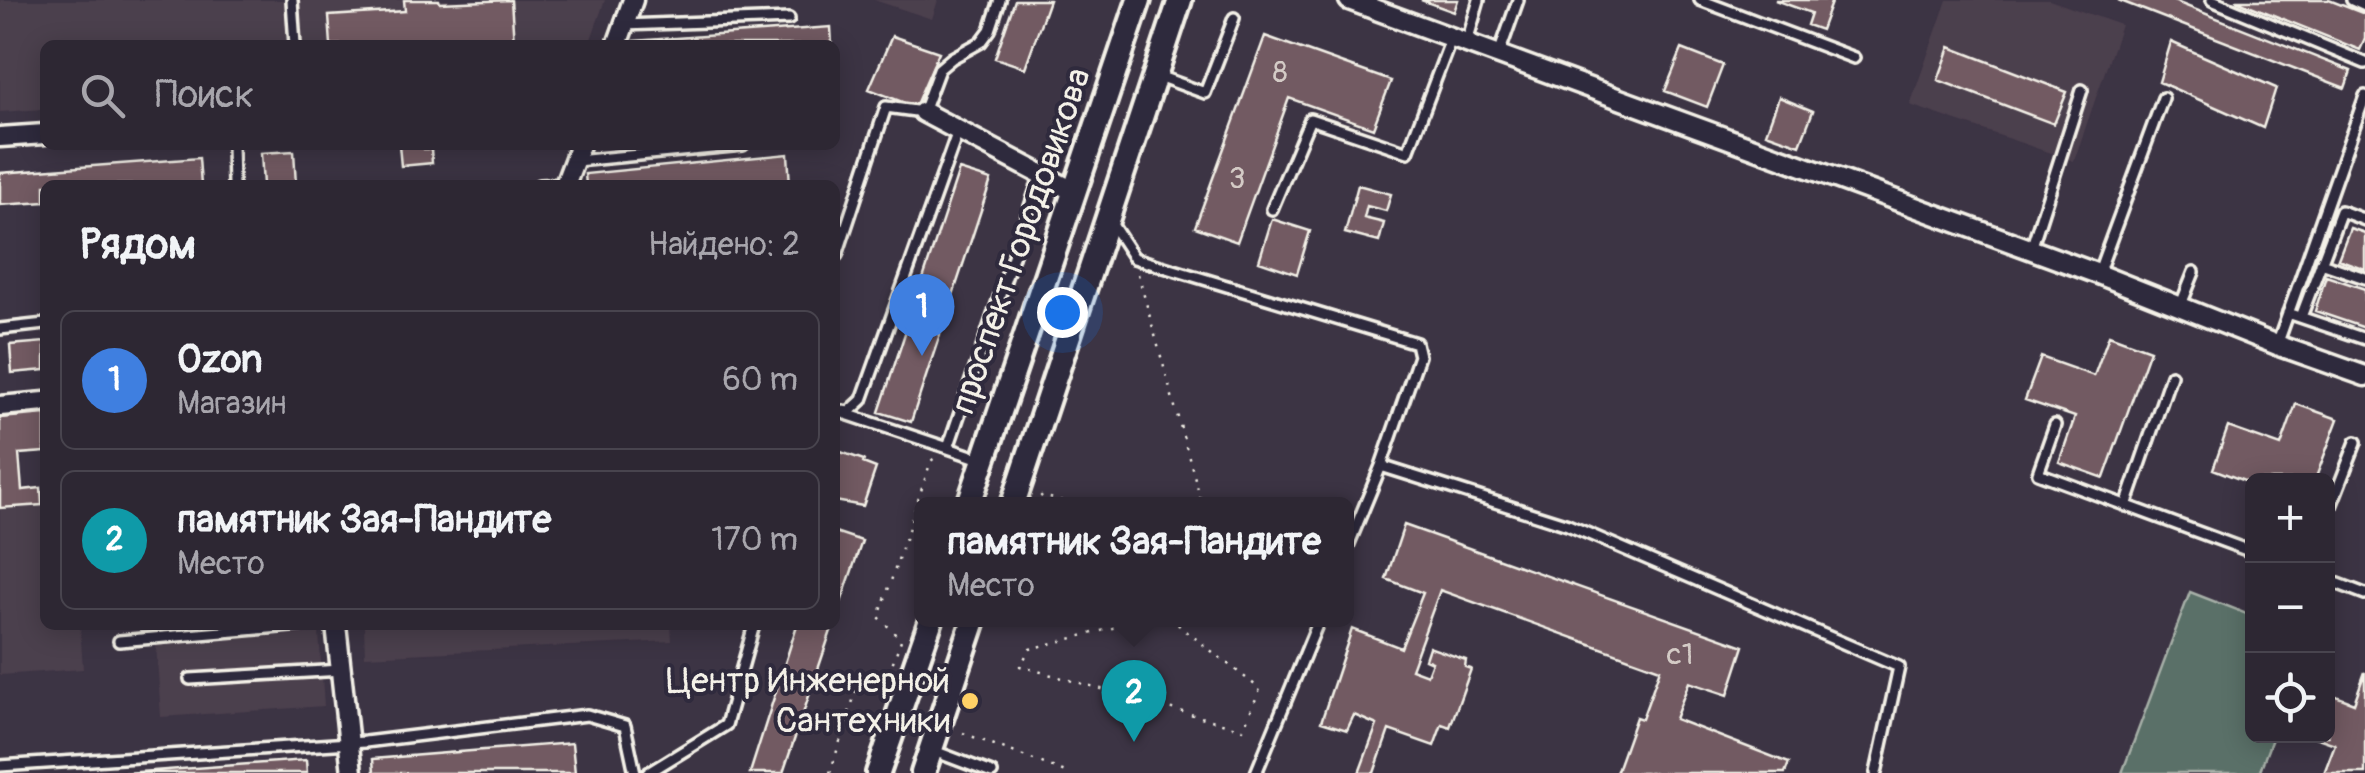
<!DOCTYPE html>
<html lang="ru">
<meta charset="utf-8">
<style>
body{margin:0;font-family:Pangolin,sans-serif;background:#352f3b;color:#f1f3f6}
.controls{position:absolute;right:30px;bottom:30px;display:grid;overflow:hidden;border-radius:15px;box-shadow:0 5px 25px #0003}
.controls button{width:90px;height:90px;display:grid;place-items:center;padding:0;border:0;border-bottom:2px solid #48444e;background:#2d2733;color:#f1f3f6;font:50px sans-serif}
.you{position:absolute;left:1062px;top:312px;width:35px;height:35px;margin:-25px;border:8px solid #fff;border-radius:50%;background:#1a73e8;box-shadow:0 0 0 15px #1a73e833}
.badge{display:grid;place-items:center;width:65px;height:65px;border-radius:50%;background:#d93025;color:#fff;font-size:32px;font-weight:700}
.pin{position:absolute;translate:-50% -82px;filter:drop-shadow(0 2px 5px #0008)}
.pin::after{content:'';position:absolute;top:52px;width:35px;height:30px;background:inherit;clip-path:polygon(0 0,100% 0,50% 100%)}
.popup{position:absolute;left:914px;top:497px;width:440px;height:130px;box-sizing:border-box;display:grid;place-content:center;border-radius:15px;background:#2d2733;filter:drop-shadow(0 2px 8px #0005);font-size:32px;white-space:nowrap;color:#a7a5ac}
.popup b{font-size:38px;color:#f1f3f6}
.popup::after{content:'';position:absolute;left:50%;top:100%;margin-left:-20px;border:20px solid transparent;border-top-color:#2d2733}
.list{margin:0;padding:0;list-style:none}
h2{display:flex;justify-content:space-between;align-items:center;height:130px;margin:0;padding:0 40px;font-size:42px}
h2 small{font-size:32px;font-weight:400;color:#a7a5ac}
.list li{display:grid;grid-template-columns:65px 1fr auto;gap:30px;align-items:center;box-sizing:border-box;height:140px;margin:0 20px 20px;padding:0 20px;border:2px solid #48444e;border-radius:15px}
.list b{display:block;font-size:38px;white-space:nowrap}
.list p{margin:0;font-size:32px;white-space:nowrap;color:#a7a5ac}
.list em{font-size:32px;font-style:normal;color:#a7a5ac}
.icon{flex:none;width:55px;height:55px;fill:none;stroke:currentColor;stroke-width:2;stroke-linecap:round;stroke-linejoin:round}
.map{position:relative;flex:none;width:2365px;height:773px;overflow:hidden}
.search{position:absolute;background:#2d2733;box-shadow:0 5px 25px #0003;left:40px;top:40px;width:800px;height:110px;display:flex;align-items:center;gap:25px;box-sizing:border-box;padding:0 35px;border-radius:15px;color:#a7a5ac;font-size:38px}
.panel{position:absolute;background:#2d2733;box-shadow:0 5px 25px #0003;left:40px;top:180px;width:800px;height:450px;border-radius:15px}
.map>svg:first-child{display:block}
</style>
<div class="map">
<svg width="2365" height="773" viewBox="0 0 2365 773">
<rect width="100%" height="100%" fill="#3c3444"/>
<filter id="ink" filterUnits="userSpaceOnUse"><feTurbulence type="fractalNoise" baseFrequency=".01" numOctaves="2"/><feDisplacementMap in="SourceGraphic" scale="20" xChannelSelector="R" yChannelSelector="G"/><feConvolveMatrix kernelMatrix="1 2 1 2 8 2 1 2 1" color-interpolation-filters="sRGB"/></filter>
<g filter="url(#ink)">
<path fill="#4c3f4d" d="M0 0H605L589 45H45V109L0 112Z
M874 0H938L932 19Z
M1947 0H2049L2121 25 2074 161 1910 105Z
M45 499V625H80L83 669 0 675V502Z
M364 625H671L672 641 365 656Z
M319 633 324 706 161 717 156 644Z"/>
<path fill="#5a6f68" stroke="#a7b0a8" stroke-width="2.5" d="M2190 592 2252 616V736H2273L2259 773H2122Z"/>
<path fill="#725a62" stroke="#f4f1e8" stroke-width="2.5" d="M404 0H439L440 3 511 0 514 43 331 45 329 16 405 11Z
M1015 0H1049L1025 68 995 58Z
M1421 0H1458L1454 12Z
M1775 0H1832L1821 30 1807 25 1811 13Z
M2118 0H2171L2351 71 2345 88Z
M2236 0H2329L2365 14V39L2360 50Z
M831 27 832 45H634V41Z
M892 36 939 52 915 107 869 89Z
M1265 36 1391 81 1373 128 1289 98 1237 242 1195 227Z
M2171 42 2276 88 2263 128 2159 82Z
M1950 47 2067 92 2054 124 1938 80Z
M1682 49 1723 65 1707 107 1665 91Z
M1779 97 1813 111 1800 145 1766 133Z
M399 145H423L424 149H431L432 163 401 166Z
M294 151 296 185H263L261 153Z
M788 154 790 185H586L585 174Z
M199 158 201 185H45V202L0 205V173Z
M959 170 991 180 911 422 879 412Z
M1358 185 1391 194 1386 211 1367 206 1364 218 1384 223 1379 242 1345 233Z
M1272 219 1310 231 1297 274 1259 261Z
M2350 228 2365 233V269L2338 259Z
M2326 276 2365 289V328L2315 311Z
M2109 335 2150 350 2104 478 2059 462 2075 417 2025 400 2041 357 2094 376Z
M45 342V370L12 373 10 345Z
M2296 404 2338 419 2315 480H2252V484L2213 469 2228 427 2281 446Z
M45 414V452L19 454 22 490 41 488 42 505 0 508V418Z
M835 450 864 460 863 463 876 468 863 506 835 501Z
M1404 525 1744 646 1728 695 1689 682 1675 719 1789 763 1785 773H1616L1636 717 1642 719 1660 669 1440 590 1411 669 1427 675 1432 662 1425 659 1429 647 1466 660 1465 667 1471 669 1450 727 1442 724 1434 746 1389 730 1374 773H1359L1377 725 1354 715 1347 730 1321 722 1352 629 1401 648 1423 593 1386 579Z
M835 532 862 541 835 620Z
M797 625H833L783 773H750Z
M2365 672V773H2324L2335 744 2312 736H2328V693L2354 703Z
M572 743 575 773H374L373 759Z
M306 760 307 773H125Z"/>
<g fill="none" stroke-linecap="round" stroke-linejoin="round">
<defs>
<path id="service" d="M292 0 295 45
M1700 0 1854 58
M2212 0 2365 63
M2352 0 2365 6
M624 25 789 19
M1467 42 1479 0
M1499 54 1518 0
M1158 76 1205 93 1234 18
M232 145 233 185
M576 161 743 145
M539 185 566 184
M1272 209 1310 119 1408 152 1451 39
M1111 223 1134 258 1416 343 1419 356 1381 466 1346 551
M2031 249 2082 90
M837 255 886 107 923 112 939 69 952 58 981 42 990 30 1000 0
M2321 263 2365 278
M2098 274 2163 98
M2180 307 2194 272
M2288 313 2365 339
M2301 317 2341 211 2365 220
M0 329 45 324
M2277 345 2365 96
M837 411 948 448 1041 174
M842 411 849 412 862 400 958 131
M2055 425 2038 473 2252 552
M948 448 983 460
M1381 466 1568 525 1899 667 1876 773
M2126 506 2171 375
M2328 514 2356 442
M2328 580 2365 594
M119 641 303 625
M190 679 342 670
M934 751 992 773
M0 766 365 742 587 715 625 726 635 773
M648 773 726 725 754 625
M1256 773 1319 620"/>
<path id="minor" d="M1349 0 2098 274 2277 345 2365 376
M617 45 633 0
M923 112 1075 192
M0 137 45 134
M565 185 580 145
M0 406 45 402
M336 625 352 773"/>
<path id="tertiary" d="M969 504 1139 0
M1013 504 1180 0
M878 773 931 620
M923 773 974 620"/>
</defs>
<use href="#service" stroke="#f4f1e8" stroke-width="16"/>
<use href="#minor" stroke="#f4f1e8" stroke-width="25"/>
<use href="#tertiary" stroke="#f4f1e8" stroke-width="30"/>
<path stroke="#f4f1e8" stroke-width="2.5" stroke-dasharray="2.5 8" stroke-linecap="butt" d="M1138 274 1202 504
M1050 504 1041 496 1076 504
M1144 620 1030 649 1020 666 1243 729 1260 689 1172 620
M963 733 1068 773
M830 773 857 688 888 675 901 640 879 617 931 461 936 457"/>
<use href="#service" stroke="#2f2a3d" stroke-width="9"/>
<use href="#minor" stroke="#2f2a3d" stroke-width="18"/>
<use href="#tertiary" stroke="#2f2a3d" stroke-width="22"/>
</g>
</g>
<circle fill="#ffd166" stroke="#2f2a3d" stroke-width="4" cx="970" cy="701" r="10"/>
<g text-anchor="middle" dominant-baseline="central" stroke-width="8" stroke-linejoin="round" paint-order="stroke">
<g font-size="30" fill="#d4cbc6">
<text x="1280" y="72">8</text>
<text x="1237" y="178">3</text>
<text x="1680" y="654">с1</text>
</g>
<g font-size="35" fill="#f4f1e8" stroke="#2f2a3d">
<text transform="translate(1021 241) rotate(-71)">проспект Городовикова</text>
</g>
<g font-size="35" fill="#f4f1e8" stroke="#2f2a3d" text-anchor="end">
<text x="950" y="681">Центр Инженерной<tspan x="950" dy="40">Сантехники</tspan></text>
</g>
</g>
</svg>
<div class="controls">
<button>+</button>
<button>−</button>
<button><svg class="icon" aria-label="locate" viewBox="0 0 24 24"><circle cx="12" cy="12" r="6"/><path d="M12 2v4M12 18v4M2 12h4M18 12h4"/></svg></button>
</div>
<div class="you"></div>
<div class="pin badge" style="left:922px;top:356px;background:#3f7fe0">1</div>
<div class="pin badge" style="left:1134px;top:742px;background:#0f9aa8">2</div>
<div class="popup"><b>памятник Зая-Пандите</b>Место</div>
<div class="search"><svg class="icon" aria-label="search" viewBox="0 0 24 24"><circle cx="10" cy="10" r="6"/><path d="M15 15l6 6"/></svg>Поиск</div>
<section class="panel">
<h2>Рядом<small>Найдено: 2</small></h2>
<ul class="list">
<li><span class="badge" style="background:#3f7fe0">1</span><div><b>Ozon</b><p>Магазин</p></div><em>60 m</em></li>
<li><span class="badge" style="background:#0f9aa8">2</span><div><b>памятник Зая-Пандите</b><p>Место</p></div><em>170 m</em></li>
</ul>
</section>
</div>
